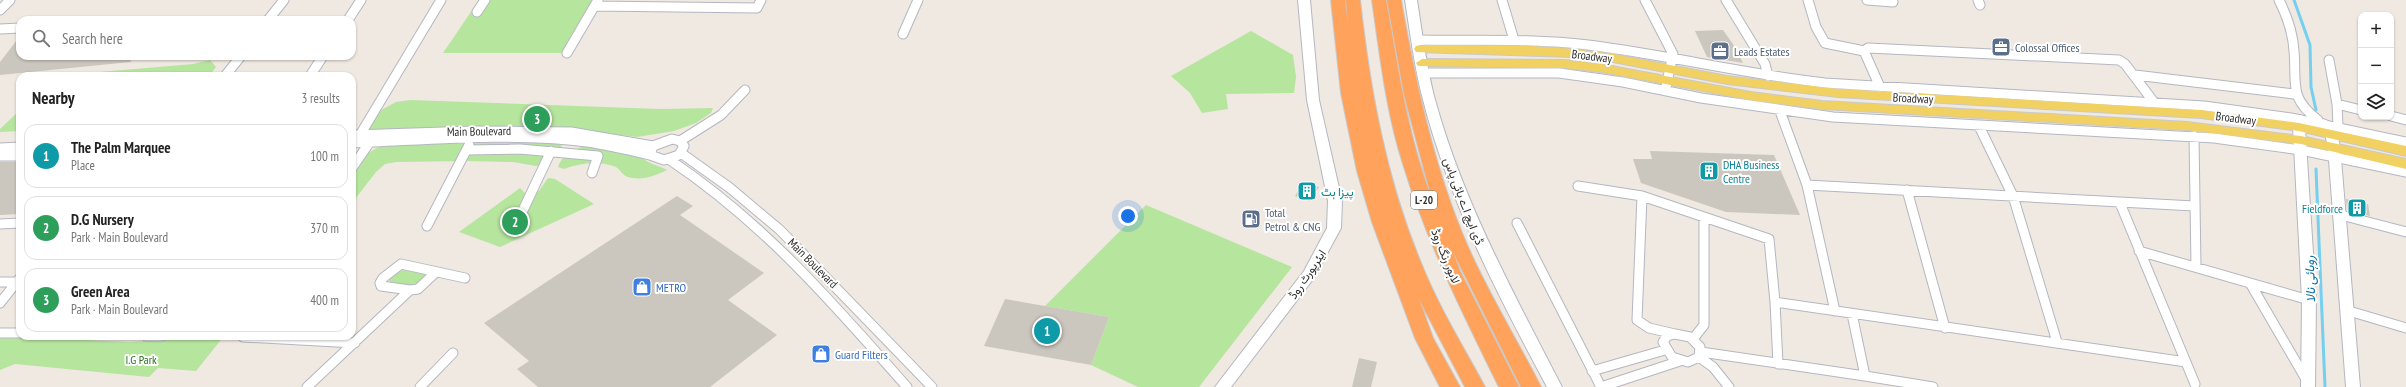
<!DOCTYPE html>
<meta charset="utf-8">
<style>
body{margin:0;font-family:"PT Sans Narrow",Vazirmatn,sans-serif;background:#f2f2f2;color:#222}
.controls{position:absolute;right:12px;top:12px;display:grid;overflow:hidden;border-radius:8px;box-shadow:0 1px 3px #0004}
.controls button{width:36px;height:36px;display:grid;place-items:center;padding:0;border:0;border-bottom:1px solid #e0e0e0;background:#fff;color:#222;font:20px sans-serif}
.you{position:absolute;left:1128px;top:216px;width:14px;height:14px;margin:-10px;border:3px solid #fff;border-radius:50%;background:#1a73e8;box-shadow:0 0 0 6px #1a73e833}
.badge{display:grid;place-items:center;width:26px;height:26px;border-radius:50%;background:#111827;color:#fff;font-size:13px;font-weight:700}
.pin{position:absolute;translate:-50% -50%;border:2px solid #fff;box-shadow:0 1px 4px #0006}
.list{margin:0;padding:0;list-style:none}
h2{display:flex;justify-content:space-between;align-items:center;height:52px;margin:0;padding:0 16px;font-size:17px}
h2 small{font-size:13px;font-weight:400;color:#767676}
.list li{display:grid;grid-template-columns:26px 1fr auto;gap:12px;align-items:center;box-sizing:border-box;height:64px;margin:0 8px 8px;padding:0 8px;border:1px solid #e0e0e0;border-radius:12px}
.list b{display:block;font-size:15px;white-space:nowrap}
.list p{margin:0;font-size:13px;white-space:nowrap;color:#767676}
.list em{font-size:13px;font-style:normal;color:#767676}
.icon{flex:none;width:22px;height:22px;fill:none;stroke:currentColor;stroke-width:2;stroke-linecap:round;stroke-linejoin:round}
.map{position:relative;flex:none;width:2406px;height:387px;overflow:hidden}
.search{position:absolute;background:#fff;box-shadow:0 1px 3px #0004;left:16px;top:16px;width:340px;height:44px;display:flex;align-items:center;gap:10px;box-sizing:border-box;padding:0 14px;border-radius:12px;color:#767676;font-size:15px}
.panel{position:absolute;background:#fff;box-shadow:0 1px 3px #0004;left:16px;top:72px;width:340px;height:268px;border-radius:12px}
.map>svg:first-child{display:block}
</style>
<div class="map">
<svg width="2406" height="387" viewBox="0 0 2406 387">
<rect width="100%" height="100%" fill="#efe9e1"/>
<path fill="#b6e59e" d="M479 0H597L567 53H443Z
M1251 31 1293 55 1296 77 1294 93 1226 94 1228 109 1202 113 1190 93 1171 76Z
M210 60 216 67 209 76H53L193 64Z
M410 100 660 109 713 108 711 113 696 123 674 131 637 137 573 129 527 126 368 130 374 114 396 102Z
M20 110V131L0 132V129Z
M486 143H558L562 146 545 163 536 166 513 162 468 161 396 162 385 164 376 172 352 203C352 195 350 183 352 175 357 160 372 148 386 145Z
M585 146 642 157C649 165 659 165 667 170 654 176 642 181 628 177 623 176 620 169 616 167 599 160 580 163 564 169L558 167C561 156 574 149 585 146Z
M548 178 555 179 594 204 500 247 459 232 520 188 525 193 539 191Z
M1146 205 1292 267 1199 387H1138L1091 365 1109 317 1045 306Z
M403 270 424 273 426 277C415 287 406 286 391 284L389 281 393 275Z
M0 336 129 342 165 340 182 336H224L196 371 158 368 149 377 15 364 0 370Z"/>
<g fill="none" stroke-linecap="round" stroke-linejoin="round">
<path stroke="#75cff0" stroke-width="3" d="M2294 0 2310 45 2311 87 2316 110
M2316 169 2325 387"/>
</g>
<path fill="#cbc7bf" d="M1723 30 1733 44 1743 63 1707 57 1695 31Z
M20 36V56H130L131 62 0 75V62Z
M1650 151 1774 155 1800 215 1726 212 1641 183 1633 159H1652Z
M0 162H20V214L0 215Z
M1303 182 1319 187 1310 201 1295 196Z
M677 196 693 206 680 215 764 273 728 300 777 335 710 387H538L517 369 529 361 484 323Z
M2346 199 2368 204 2370 216 2347 210Z
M1005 299 1109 317 1091 365 984 346Z
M1359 358 1377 362 1371 387H1352Z"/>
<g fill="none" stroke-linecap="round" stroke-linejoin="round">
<defs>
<path id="street" d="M1502 0 1514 40
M1645 0 1673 54 1666 87
M1726 0 1765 64 1768 76
M1808 0 1816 27 1825 43 1864 51
M1867 0 1893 2
M1978 0 1980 5
M2279 0C2287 16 2293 32 2294 51 2297 84 2288 97 2318 120
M595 6 757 8 761 0
M0 10 10 0
M477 12 485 0
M268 20 284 0
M348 20 361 0
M0 29 20 28
M903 34 918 0
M1418 40C1475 41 1532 38 1588 45 1668 55 1745 74 1825 83L2204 106 2291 118 2406 142
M567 53 598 0
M2329 60 2337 104
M1424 73H1559L1623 82 1701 98 1833 117 2214 138 2301 150 2406 172
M2135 75 2294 94
M225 76 241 56
M310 76 323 56
M1880 87 1864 51 1868 48 2119 60 2125 64 2153 101
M1780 111 1807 185 1835 311
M2391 116 2406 120
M1979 126 2013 196 2057 342
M2338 126 2337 104 2361 110
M352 135 475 131 571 132 653 146
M360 135 441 0
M2194 136 2196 267
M672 139 680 141 684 146 679 155 664 160 650 155 653 146Z
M680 141 721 115 745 90
M352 143C430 140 509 132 587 142 608 145 629 150 650 155
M0 148 20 147
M467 150 520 149 598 156 592 173
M681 153 730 188 780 230 932 387
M0 156H20
M670 160C764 223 833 303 907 387
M352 168 372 139
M1807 185 2194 206
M1578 186 1642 196 1769 239 1775 302 2186 362
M1907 190 1945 328
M1642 196 1637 320 1649 328 1675 334
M2120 203 2195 384
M2341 215 2406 232
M1517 223 1601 387
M0 224 20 223
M516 225 551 151
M427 226 469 145
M2139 251 2309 300
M0 282H17
M2250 283 2307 381
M410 290 381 286 380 283 383 278 401 264 465 278
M1775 302 1778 364
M0 303 20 278
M2349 311 2406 328
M1852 314 1865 376 1933 387
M0 333H20
M1675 334 1690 337 1700 347 1699 357 1688 362 1672 357 1663 342 1667 336Z
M146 336H162
M243 337 355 343
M1693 339 1704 325V217
M1701 352 1865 376
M1699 357 1713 367 1729 387
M1592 371 1665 350
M307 387 410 290 418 289 435 273
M420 387 453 353
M1601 387 1680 361"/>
<path id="secondary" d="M1298 0H1310L1319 100 1342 201 1341 228 1314 278 1231 387H1215L1304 271 1327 228 1328 201 1307 100Z
M1405 0H1417C1422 32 1426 64 1434 96 1462 200 1513 292 1562 387H1547C1497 294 1448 199 1422 96 1414 64 1410 32 1405 0Z
M2301 115 2307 119 2305 127 2316 300 2315 387H2301L2302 300 2293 127 2297 116Z
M2323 119C2335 122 2338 136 2340 147L2360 387H2346L2328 147 2325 134 2317 123Z"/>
<path id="primary" d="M1420 45 1530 46 1572 49 1613 54 1727 76 1838 89 2201 110 2299 123 2406 146V156L2299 131 2201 118 1838 97 1727 84 1613 62 1572 57 1416 52 1414 49 1416 46Z
M1422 59 1565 60 1601 64 1751 92 1822 101 2187 122 2301 136 2406 159V169L2301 144 2187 130 1822 109 1751 100 1601 72 1565 68 1418 66 1416 63Z"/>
<path id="highway" d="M1331 0H1345L1348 25 1346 0H1360C1370 90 1386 179 1421 263 1438 306 1463 346 1485 387H1465L1419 299 1433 338 1460 387H1440L1415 338 1372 222 1357 171 1341 93Z
M1372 0H1386C1398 67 1407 133 1431 196L1404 94 1387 0H1401C1416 84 1434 169 1468 247 1490 296 1517 340 1541 387H1521L1453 252 1460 271 1519 387H1499C1463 314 1427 242 1403 164 1386 111 1380 55 1372 0Z"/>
</defs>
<use href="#street" stroke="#b4b7c1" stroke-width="11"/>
<use href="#secondary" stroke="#b4b7c1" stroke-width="2"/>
<use href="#primary" stroke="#c9c9c9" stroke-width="2"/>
<use href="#highway" stroke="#c9c9c9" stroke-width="2"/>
<use href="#street" stroke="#fff" stroke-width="9"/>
<use href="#secondary" fill="#fff" fill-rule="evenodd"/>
<use href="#primary" fill="#f2d163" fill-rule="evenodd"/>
<use href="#highway" fill="#ffa35c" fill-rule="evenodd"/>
</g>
<defs>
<symbol id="office-square" viewBox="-11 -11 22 22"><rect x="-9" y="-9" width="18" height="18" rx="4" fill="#5c6f8a" stroke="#fff"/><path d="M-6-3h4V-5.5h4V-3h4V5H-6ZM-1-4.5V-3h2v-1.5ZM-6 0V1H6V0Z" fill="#fff"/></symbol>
<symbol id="building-square" viewBox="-11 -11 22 22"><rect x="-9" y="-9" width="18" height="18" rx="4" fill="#0f9aa8" stroke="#fff"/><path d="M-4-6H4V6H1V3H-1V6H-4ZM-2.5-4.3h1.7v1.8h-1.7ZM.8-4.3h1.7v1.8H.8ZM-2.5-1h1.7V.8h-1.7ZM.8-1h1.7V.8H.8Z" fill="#fff"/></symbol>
<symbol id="fuel-square" viewBox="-11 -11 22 22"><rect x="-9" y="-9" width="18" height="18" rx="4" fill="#5c6f8a" stroke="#fff"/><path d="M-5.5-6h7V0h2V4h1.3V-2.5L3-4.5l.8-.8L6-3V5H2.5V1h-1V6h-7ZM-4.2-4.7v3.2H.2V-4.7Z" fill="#fff"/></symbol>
<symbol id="shop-square" viewBox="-11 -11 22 22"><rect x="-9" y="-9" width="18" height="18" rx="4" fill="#3f7fe0" stroke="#fff"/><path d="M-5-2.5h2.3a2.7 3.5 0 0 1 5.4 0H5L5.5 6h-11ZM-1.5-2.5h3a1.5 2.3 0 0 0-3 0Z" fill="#fff"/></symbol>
</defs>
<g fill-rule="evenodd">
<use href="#office-square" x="1990" y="36" width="22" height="22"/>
<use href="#office-square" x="1709" y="40" width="22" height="22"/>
<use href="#building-square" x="1698" y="160" width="22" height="22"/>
<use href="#building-square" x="1296" y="180" width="22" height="22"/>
<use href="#building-square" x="2346" y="197" width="22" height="22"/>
<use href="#fuel-square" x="1240" y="208" width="22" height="22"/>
<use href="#shop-square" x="631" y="276" width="22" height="22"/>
<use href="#shop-square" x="810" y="343" width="22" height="22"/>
</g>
<g text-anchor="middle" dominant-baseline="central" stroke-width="4" stroke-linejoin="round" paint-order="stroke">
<rect fill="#fff" stroke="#6d6d6d" stroke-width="1" x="1411" y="191" width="26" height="18" rx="3"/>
<g font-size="11" font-weight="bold" fill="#2e2e2e">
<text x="1424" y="200">L-20</text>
</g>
<g font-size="12" fill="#4e5e75" stroke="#fff" text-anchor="start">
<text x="2015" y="47">Colossal Offices</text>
<text x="1734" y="51">Leads Estates</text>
<text x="1265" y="212">Total<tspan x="1265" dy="14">Petrol &amp; CNG</tspan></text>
</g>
<g font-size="12" fill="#2e2e2e" stroke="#fff">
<text transform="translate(1592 56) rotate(7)">Broadway</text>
<text transform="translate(1913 98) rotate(3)">Broadway</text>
<text transform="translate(2236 118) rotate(7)">Broadway</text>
<text transform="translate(479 131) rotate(-1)">Main Boulevard</text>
<text transform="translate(1464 201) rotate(69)">ڈی ایچ اے بائی پاس</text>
<text transform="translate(1446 256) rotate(68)">لاہور رنگ روڈ</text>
<text transform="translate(813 263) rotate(45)">Main Boulevard</text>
<text transform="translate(1307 274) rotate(-56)">ایئرپورٹ روڈ</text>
</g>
<g font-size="12" fill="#0d838f" stroke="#fff" text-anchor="start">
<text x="1723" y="164">DHA Business<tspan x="1723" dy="14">Centre</tspan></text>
<text x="1321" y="191">پیزا ہٹ</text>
<text x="2343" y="208" text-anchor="end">Fieldforce</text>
</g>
<g font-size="12" fill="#366cbe" stroke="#fff" text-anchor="start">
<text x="656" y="287">METRO</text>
<text x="835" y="354">Guard Filters</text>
</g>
<g font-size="12" fill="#2c6e1b" stroke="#fff">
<text x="141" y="359">I.G Park</text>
</g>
<g font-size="13" font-style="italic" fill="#0d6fa3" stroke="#fff">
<text transform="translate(2310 279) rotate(-92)">روہائی نالا</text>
</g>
</g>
</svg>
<div class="controls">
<button>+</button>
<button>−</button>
<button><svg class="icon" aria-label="layers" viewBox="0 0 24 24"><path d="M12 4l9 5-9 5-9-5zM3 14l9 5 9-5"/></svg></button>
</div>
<div class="you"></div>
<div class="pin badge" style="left:1047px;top:331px;background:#0f9aa8">1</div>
<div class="pin badge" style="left:515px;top:222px;background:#2e9e5b">2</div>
<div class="pin badge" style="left:537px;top:119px;background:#2e9e5b">3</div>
<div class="search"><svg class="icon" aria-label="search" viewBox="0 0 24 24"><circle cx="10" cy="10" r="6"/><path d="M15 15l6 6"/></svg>Search here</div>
<section class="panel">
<h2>Nearby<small>3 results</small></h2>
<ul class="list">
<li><span class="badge" style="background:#0f9aa8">1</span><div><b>The Palm Marquee</b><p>Place</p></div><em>100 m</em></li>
<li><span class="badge" style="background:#2e9e5b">2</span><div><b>D.G Nursery</b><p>Park · Main Boulevard</p></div><em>370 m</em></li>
<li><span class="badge" style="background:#2e9e5b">3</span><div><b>Green Area</b><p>Park · Main Boulevard</p></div><em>400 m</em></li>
</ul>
</section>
</div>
